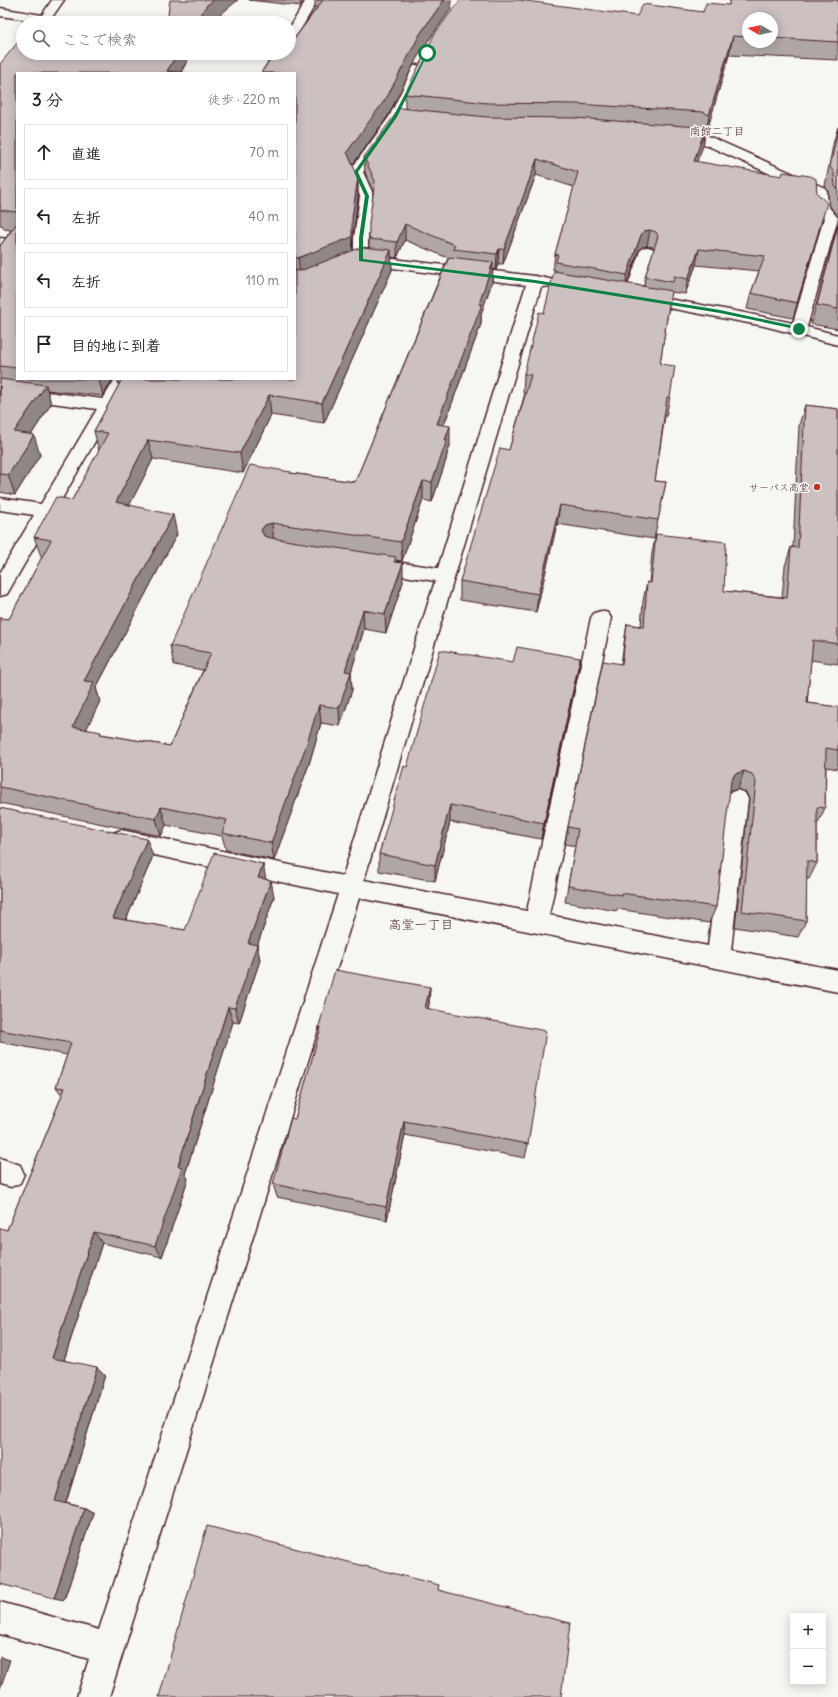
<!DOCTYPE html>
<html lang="ja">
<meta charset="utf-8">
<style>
body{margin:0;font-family:Delius,"Klee One",sans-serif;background:#f2f2f2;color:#202124}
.controls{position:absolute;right:12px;bottom:12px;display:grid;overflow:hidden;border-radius:0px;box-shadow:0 2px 10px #0003}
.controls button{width:36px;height:36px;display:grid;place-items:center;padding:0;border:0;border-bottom:1px solid #e0e0e0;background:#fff;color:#202124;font:20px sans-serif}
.compass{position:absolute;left:742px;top:12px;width:36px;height:36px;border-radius:50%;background:#fff;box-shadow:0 2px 10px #0003;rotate:279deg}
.stop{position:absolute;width:12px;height:12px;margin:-9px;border:3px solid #0b8043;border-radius:50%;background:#fff}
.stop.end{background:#0b8043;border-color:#fff;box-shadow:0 1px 4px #0008}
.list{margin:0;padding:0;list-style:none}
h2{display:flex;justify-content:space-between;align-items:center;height:52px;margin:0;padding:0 16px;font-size:17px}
h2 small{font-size:13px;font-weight:400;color:#757577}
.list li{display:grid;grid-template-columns:26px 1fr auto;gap:12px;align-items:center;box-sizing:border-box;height:56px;margin:0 8px 8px;padding:0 8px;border:1px solid #e0e0e0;border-radius:0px}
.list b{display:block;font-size:15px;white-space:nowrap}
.list em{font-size:13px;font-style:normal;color:#757577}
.icon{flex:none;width:22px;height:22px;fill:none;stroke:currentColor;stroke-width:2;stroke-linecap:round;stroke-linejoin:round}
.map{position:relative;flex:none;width:838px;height:1697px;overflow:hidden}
.search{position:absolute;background:#fff;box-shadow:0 2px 10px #0003;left:16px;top:16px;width:280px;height:44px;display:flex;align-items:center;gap:10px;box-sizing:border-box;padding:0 14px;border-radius:22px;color:#757577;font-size:15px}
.panel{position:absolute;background:#fff;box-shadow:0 2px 10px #0003;left:16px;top:72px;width:280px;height:308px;border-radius:0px}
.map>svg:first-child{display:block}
</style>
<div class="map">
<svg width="838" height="1697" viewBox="0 0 838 1697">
<rect width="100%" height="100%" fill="#f6f6f2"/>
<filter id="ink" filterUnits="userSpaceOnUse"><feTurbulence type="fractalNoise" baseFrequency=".025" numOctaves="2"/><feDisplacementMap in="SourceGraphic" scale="8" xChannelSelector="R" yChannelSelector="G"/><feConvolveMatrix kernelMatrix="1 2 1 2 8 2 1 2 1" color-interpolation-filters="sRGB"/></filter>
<g filter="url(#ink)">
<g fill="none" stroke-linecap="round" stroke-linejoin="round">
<defs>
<path id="minor" d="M52 0H64L48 23H36L37 21 0 16V8L42 15Z
M306 0H318L295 39 293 42 289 43V29Z
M275 53H287L274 73H262Z
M418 65 422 66 424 69 402 117 363 172 374 196 368 238V256L535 276 554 280 557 283 554 286 541 287 364 880 527 911 591 618 594 613 601 611 608 613 611 618 549 915 708 946 726 799 729 793 737 790 745 793 748 799 731 950 838 970V992L359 898 109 1697H77L89 1659 0 1634V1602L99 1630 338 894 121 848 113 845 110 839 113 833 121 830 343 876 435 581 374 571 367 570 365 565 367 560 374 559 438 568 526 285 361 264 356 263 354 260V238L360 196 349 172 389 117 412 69 414 66Z
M675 132 704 134 825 188 827 191 828 206 838 218 807 327 838 335V345L764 326 627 300 624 297 640 251 642 248 647 247 652 248 654 251 641 294 740 312 793 323 824 218 814 207 813 193 697 141 670 139 668 136 670 133Z
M0 238 17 240V248L0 246Z
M115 379H131L7 594 0 596V573L34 515 0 510V498L41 504 97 409 0 396V386L103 399Z
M0 1158 20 1165 24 1174 20 1183 11 1187 0 1184Z"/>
</defs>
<use href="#minor" stroke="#4a1f2b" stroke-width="3"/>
<use href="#minor" fill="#f6f6f2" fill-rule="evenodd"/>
</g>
<path fill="#afa6a5" stroke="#4a1f2b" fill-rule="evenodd" d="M249 0H305L301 6Z
M315 0H444L451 9 420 52 388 116 352 165 358 177V196L353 238V251L369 248V239L373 192 365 172 364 157 405 108V94L637 16 703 12 729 5 730 0H838V60L729 55 706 134H705L703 146 696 162 817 193 822 218 793 318 747 309 751 293 759 271 696 265 685 294 671 292 660 364 670 397 666 416H665L655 481 666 482 654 539 557 524 536 612 460 600V581L509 450 525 393H523L524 374 544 313 556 272V270H553L555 254 574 187 536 175 503 264H498L496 270 493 269 492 282 481 314V324L444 425 450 446 447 454 446 460 432 502 423 500 402 561 396 560 403 582 386 633 364 629 351 672 352 690 340 726 321 723 309 764 274 860 226 850 222 836 166 825 161 836 0 803V618L9 619 42 557 41 556 34 537 72 500 99 451 94 431 119 385 117 379H295V73L281 56 317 8H315ZM748 18H772V42H748ZM405 240 448 258 355 482 291 473 170 646 174 665 203 670 170 746 101 734 86 729 100 701 96 688 177 534 129 505 153 459 243 473 271 415 324 423 392 270 391 257 397 258ZM647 246 653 247 654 249 645 277 644 286 627 284 639 250 642 247Z
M23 53H192L181 72 17 73V379H113L103 396 47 390 51 404 31 435 40 455 15 495 0 492V246L11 230 4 229 2 225H0V64Z
M838 127V217L829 205 828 191 825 186 834 140Z
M838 224V329L811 324Z
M805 405 838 409V664L811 660 807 703 838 707V769L826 767 825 808 817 825V863L809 879H806V921L798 937 735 927 749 799 746 792 738 789 729 791 716 907 709 923 617 909V911L565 902 575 846 565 844 568 827 621 664 624 643 627 624 641 626 643 601 647 582 649 583 652 553 656 534 724 591 782 597 785 566 791 547H793L799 425Z
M580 658 577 676 541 839 450 822 435 881 379 871V854L407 767 513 662Z
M0 808 153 856 126 920 185 930 266 879 274 897 257 946 260 960 239 1023 233 1022 185 1174 188 1179 162 1257 102 1243 64 1360 105 1375 66 1503 84 1508 93 1513 64 1600 7 1230 62 1095 56 1087 67 1055 0 1042Z
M430 987 429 1004 428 1009 528 1144 525 1158 405 1135 387 1220 277 1197 273 1184 295 1119 320 1032 319 1026Z"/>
<path fill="#8f8786" stroke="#4a1f2b" d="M214 0H238L210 23H196L207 5Z
M300 0H305L301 6Z
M444 0H451V9L420 52 388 116 348 171 347 152 420 34Z
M733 36 729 55 706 134 709 115Z
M178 53H192L180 73 167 71Z
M705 130 703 146 691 176 694 161Z
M537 159 536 175 503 264 504 249Z
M358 177V196L353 238 352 257 300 277 298 258 352 218Z
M405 224V240L397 258V242Z
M650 230 647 246 642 247 639 250 625 290 627 275 641 235 644 231Z
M499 249 498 264 496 270 497 254Z
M699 249 696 265 685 294 688 279Z
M391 250 392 270 324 423 322 403Z
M493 262 492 282 481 314V324L437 444V424Z
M99 379H113L103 396Z
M46 385 51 404 20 452 14 432Z
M269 395 271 415 243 473 240 453Z
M450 426V446L447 454 446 460 432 502V482L445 440Z
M34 435 40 455 15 495 8 475Z
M148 440 153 459 121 522 116 502Z
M423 481V500L402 561 401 542Z
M560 505 557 524 536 612 538 594Z
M173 515 177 534 96 688 100 701 79 745 73 727 84 681Z
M272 523 274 543 268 545 261 530 265 525Z
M403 563V582L386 633 385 614Z
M363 610 364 629 351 672 352 690 340 726 339 708 345 671Z
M580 658 577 676 541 839 544 823Z
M319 705 321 723 309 764 274 860 271 843Z
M744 771 738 789 728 792 731 781 735 774Z
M450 805V822L435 881V865Z
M161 807 166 825 161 836 156 819Z
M147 839 153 856 120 934 113 918Z
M263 864 266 880 258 878Z
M271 880 274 897 257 946 260 960 239 1023 235 1008 248 943Z
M430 987 429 1004 425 1025V1008Z
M228 1007 233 1022 185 1174 188 1179 162 1257 155 1246 178 1166Z
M404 1121 405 1135 387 1220 386 1207Z
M94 1232 102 1243 62 1366 52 1358Z
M97 1367 105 1375 65 1505 55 1501Z
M84 1508 93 1513 64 1600 54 1598Z
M0 1657 10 1660 0 1689Z"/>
<path fill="#ccc1c0" stroke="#4a1f2b" d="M170 0H214L207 5 196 23H167Z
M323 0H444L420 34 387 97 347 152 358 177 352 218V237L298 258 295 257V73H261L273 55 281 56 284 53H289V46Z
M460 0H519L637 16 643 4 703 12 706 3 729 5 730 0H838V42L772 38V18H748V37L733 36 709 115 703 112 576 104 488 103 405 94 434 35Z
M23 36V53H178L167 71 186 73H17V212L0 210V207L1 206H0V64Z
M400 108 487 117 575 118 698 127 705 130 694 161 782 176 783 172 810 176 816 179 817 193 827 203 797 303 751 293 765 256 699 249 688 279 674 276 673 282 645 277 658 236 656 232 650 230 644 231 641 235 627 275 556 262 558 255 555 254 578 172 537 159 504 249H499L497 254 453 249 455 245 405 224 397 242 369 239V223L375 181 364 157Z
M838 129V190L835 186 834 172 830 167Z
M17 223V368L0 366V246Z
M838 225V309L817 305Z
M362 247 391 250 322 403 269 395 240 453 148 440 116 502 173 515 84 681 94 682 73 727 101 732 100 734 170 746 211 653 170 646 250 465 291 472 290 473 355 482 449 257 493 262 479 304H482L437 424 450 426 445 440H447L432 482 423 481 401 542 272 523 265 525 261 530 264 536 271 538 396 557 394 562 403 563 385 614 363 610 345 671 351 672 339 708 319 705 306 746 271 843 222 833 227 820 161 807 156 819 0 787V618L9 619 51 540 34 537 56 497 72 500 108 433 94 431 122 379H121H295V270L300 271Z
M554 271 671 291 660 364 675 366 670 397H667L655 481 666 482 658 520 560 505 538 594 460 581 500 448 509 450 531 375 524 374 539 312 544 313Z
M0 379 46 385 14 432 34 435 8 475 0 474Z
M805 405 838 409V644L813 640 807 703 838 707V750L826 748 825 808 817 807V863L807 861 806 921 742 911 756 782 752 774 744 771 735 774 731 781 716 907 621 893V895L568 886 578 829 568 827 603 661 622 664 627 624 644 627 647 582 651 583 656 534 726 542 724 591 787 598 791 547 798 548Z
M517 647 580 658 544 823 450 805 435 865 379 854 404 766 407 767 440 650 513 662Z
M0 808 147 839 113 918 185 930 214 853 263 864 258 878 271 880 248 943 257 945 235 1008 228 1007 178 1166 182 1167 155 1246 94 1232 52 1358 97 1367 55 1501 84 1508 54 1598 0 1584V1228L7 1230 65 1088 56 1087 71 1043 0 1030Z
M335 970 430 987 425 1008 546 1031 528 1144 404 1121 386 1207 273 1184 291 1118 295 1119 321 1027 319 1026Z
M207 1526 439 1585 438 1590 570 1623 561 1697H159Z"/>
</g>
<path fill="#0b8043" d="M427 52 428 53 397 117 358 172 369 196 363 238V259L535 280 720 310 799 327 800 330 720 313 535 283 359 261V238L365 196 354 172 393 117Z"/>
<circle fill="#c8321e" stroke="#f6f6f2" stroke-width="1.5" cx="817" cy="487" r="4"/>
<g text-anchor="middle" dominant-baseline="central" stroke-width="3" stroke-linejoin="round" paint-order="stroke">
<g font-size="10" fill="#4a1f2b" stroke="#f6f6f2" text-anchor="end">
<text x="809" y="487">サーパス高堂</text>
</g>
<g font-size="11" fill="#4a1f2b" stroke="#f6f6f2">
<text x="717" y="131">南館二丁目</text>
</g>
<g font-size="13" fill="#4a1f2b" stroke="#f6f6f2">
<text x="421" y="924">高堂一丁目</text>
</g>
</g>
</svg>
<div class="controls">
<button>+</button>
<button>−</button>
</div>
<svg class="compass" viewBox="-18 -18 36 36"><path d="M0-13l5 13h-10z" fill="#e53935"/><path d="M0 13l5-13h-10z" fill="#757577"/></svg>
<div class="stop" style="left:427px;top:53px"></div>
<div class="stop end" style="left:799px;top:329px"></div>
<div class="search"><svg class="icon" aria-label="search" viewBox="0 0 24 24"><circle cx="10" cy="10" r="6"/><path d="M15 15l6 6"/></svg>ここで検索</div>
<section class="panel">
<h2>3 分<small>徒歩 · 220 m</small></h2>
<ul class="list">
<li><svg class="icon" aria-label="ahead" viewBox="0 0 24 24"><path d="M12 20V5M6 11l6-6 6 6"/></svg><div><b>直進</b></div><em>70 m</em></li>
<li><svg class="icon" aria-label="left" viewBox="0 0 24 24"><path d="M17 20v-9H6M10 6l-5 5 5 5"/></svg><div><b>左折</b></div><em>40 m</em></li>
<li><svg class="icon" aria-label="left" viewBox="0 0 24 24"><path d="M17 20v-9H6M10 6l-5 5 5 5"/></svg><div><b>左折</b></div><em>110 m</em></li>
<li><svg class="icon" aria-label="arrive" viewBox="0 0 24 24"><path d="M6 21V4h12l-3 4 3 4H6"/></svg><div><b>目的地に到着</b></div></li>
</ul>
</section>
</div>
